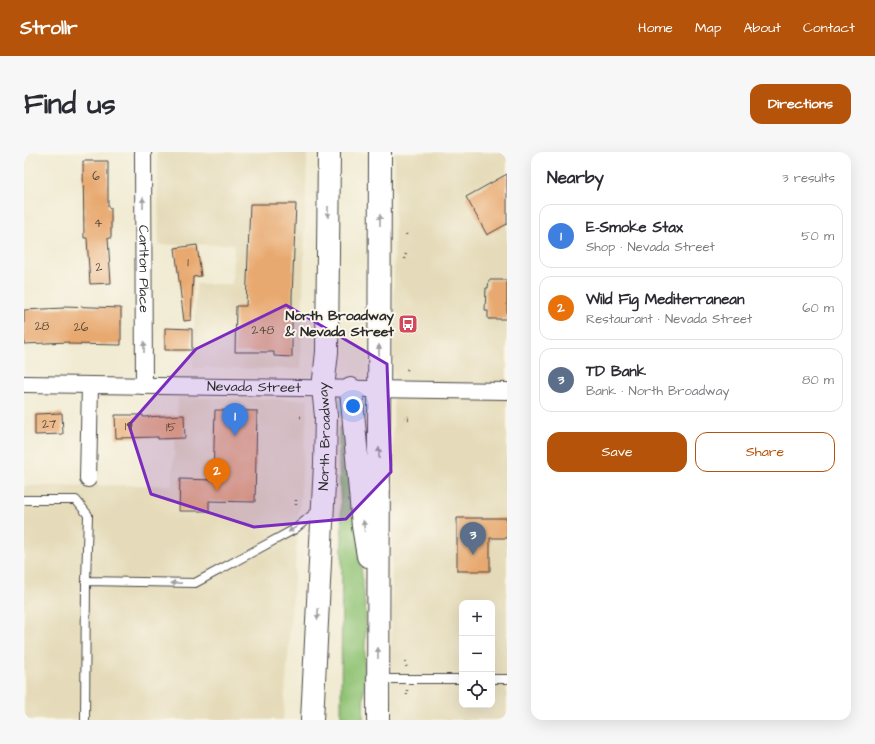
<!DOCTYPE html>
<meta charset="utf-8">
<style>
body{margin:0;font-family:"Architects Daughter",sans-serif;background:#f7f7f7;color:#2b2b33}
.controls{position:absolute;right:12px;bottom:12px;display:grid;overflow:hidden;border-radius:8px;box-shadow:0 4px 16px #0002}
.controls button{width:36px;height:36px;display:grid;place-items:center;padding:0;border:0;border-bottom:1px solid #e1e1e2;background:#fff;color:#2b2b33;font:20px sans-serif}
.you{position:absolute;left:329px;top:254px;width:14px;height:14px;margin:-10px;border:3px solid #fff;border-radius:50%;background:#1a73e8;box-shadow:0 0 0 6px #1a73e833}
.badge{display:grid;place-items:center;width:26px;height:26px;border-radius:50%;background:#b45309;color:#fff;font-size:13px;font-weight:700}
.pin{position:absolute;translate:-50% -33px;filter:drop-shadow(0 1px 2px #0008)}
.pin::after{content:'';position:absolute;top:21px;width:14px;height:12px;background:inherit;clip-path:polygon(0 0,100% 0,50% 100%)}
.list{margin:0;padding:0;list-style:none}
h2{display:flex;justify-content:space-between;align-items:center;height:52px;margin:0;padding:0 16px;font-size:17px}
h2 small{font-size:13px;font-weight:400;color:#7c7c81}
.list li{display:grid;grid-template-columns:26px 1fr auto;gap:12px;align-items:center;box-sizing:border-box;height:64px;margin:0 8px 8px;padding:0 8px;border:1px solid #e1e1e2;border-radius:12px}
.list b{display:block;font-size:15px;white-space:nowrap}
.list p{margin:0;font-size:13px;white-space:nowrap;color:#7c7c81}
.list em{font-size:13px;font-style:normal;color:#7c7c81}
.actions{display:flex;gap:8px;padding:12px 16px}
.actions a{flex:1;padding:9px 0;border:1px solid #b45309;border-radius:12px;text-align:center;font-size:14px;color:#b45309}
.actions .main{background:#b45309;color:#fff}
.icon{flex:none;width:22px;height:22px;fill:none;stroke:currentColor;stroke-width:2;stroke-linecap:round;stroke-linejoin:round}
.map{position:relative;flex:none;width:483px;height:568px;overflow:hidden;border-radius:12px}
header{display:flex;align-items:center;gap:24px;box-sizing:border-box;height:56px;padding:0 20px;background:#b45309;color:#fff}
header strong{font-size:19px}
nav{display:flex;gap:22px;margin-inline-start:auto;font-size:14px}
.intro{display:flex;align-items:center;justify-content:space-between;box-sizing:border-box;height:96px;padding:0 24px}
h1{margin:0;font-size:28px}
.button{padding:10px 18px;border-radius:12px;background:#b45309;color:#fff;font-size:14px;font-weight:700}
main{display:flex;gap:24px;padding:0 24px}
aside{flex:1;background:#fff;border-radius:12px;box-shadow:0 4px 16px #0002}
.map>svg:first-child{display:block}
</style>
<header>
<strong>Strollr</strong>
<nav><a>Home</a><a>Map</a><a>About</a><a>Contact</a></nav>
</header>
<div class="intro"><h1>Find us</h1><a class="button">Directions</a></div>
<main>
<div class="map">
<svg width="483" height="568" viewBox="0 0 483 568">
<rect width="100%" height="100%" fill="#fbf7ec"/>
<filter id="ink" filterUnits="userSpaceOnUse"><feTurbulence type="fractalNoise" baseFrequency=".025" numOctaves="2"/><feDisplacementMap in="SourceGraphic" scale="8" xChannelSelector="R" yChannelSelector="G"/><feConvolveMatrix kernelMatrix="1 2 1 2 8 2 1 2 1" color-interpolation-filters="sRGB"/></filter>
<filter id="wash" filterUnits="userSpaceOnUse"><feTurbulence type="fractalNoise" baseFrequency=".012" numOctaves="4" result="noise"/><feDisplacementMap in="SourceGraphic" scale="16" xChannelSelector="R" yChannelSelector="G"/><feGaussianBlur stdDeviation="0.9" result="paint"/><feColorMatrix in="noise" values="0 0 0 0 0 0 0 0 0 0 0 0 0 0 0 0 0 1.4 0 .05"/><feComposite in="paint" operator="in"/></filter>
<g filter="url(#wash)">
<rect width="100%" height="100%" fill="#f1ebd3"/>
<path fill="#e5dbba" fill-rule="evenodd" d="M133 0H283L277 217 169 216 172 132H208L210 92 135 93Z
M371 0H483V568H367ZM438 451H468V553H438Z
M154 245 284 248 259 568H0V334L148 333Z"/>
<path fill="#90c374" stroke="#5e7750" d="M315 275H323L342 463 339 568H317L318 387 315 311Z"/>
<g id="blocks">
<path fill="#e8a970" d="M59 9H84V55L87 56V86H84L87 131 66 132 63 86H60Z
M483 22V72L463 83 442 45Z
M226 52H272L268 144V205L250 204V200H211L212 154H222Z
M173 93 177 124 169 125 167 168 160 169 151 96Z
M465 128H483V167H464V159H461L462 136H464Z
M40 154 97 156V193L45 192V190L0 192V158L40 156Z
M141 176 168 177V198H141Z
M191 258 233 259 231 350 185 349V359H155L156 327 189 328Z
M38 261 39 282 11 283V262Z
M91 263H119V265L160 263 161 286 134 287V285L92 286Z
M433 366H483V386H466V419H433Z"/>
</g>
</g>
<g filter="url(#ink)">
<use href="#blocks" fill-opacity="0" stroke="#494844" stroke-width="1"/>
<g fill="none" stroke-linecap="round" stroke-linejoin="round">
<defs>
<path id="lane" d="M0 348H52L64 363 62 429 61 568
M62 429 171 431 271 377 295 357
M355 527H438
M468 527H483"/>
<g id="street">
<path id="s1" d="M119 0 120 234"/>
<path id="s2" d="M0 232 483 239"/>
<path d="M64 327 66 233"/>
</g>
<g id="primary">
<path d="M327 237 339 374 344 404"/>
<path id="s3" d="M288 568 301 312 302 264 299 236 303 200 305 0"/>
<path d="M354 568 356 0"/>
</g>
</defs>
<use href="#lane" stroke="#494844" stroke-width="10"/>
<use href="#street" stroke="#494844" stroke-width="18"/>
<use href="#primary" stroke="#494844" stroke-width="24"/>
<path stroke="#494844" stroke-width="2.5" stroke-dasharray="1 3" stroke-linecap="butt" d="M382 82 383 85
M381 107 382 101
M383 218 384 216
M276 265H280
M380 266 385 267 384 264
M272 353V347
M381 510 383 516
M383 538V545"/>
<use href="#lane" stroke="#fff" stroke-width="8"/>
<use href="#street" stroke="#fff" stroke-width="16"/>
<use href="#primary" stroke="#fff" stroke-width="22"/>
</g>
<defs><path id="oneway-solid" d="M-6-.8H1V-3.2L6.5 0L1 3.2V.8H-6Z"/></defs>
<g fill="#a0a0a0">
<use href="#oneway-solid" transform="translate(119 51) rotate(-90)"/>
<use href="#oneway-solid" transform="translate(304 60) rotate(90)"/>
<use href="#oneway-solid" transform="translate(356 68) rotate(-90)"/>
<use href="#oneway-solid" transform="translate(120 195) rotate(-90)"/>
<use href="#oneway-solid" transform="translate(355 198) rotate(-90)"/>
<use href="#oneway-solid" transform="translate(355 301) rotate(-90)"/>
<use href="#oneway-solid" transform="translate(340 374) rotate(-97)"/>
<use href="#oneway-solid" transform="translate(269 377) rotate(148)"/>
<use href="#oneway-solid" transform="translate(152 431) rotate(-179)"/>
<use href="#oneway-solid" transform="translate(294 462) rotate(93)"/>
<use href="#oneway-solid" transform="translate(354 501) rotate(-90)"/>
</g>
</g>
<path fill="#7b2cbf" fill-opacity="0.2" stroke="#7b2cbf" stroke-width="3" stroke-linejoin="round" d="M262 153 363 212 367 320 322 367 230 375 127 342 105 273 172 197Z"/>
<defs>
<symbol id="bus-square" viewBox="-11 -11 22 22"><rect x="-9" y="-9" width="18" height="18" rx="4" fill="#d1495b" stroke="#fbf7ec"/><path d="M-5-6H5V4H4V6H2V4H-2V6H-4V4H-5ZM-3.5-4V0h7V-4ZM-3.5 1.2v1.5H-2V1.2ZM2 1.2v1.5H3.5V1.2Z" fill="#fff"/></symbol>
</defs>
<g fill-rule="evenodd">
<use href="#bus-square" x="373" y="161" width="22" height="22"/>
</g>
<g text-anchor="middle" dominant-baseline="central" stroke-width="4" stroke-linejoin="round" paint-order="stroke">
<g font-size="12" fill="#5a4a3c">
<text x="72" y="24">6</text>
<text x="74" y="71">4</text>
<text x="164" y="110">1</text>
<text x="75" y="115">2</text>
<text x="18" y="174">28</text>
<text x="57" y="175">26</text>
<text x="239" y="178">248</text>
<text x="25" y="272">27</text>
<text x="105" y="274">19</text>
<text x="147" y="275">15</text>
</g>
<g font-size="14" fill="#2b2b2b" stroke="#fbf7ec">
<text stroke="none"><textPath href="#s1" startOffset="117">Carlton Place</textPath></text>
<text stroke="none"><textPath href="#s2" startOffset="230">Nevada Street</textPath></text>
<text stroke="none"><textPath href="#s3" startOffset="284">North Broadway</textPath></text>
</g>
<g font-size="14" font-weight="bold" fill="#2b2b2b" stroke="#fbf7ec" text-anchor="end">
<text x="370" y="164">North Broadway<tspan x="370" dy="16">&amp; Nevada Street</tspan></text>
</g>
</g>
</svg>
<div class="controls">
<button>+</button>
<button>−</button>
<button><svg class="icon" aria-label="locate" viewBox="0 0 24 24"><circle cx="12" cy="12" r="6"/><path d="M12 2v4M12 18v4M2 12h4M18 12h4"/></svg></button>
</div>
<div class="you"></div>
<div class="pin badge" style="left:211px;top:284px;background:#3f7fe0">1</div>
<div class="pin badge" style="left:193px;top:339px;background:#e8710a">2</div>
<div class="pin badge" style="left:449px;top:403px;background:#5c6f8a">3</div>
</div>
<aside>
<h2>Nearby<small>3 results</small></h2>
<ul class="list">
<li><span class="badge" style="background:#3f7fe0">1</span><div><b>E-Smoke Stax</b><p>Shop · Nevada Street</p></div><em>50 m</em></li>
<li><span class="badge" style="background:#e8710a">2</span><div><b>Wild Fig Mediterranean</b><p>Restaurant · Nevada Street</p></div><em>60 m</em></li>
<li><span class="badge" style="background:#5c6f8a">3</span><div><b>TD Bank</b><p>Bank · North Broadway</p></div><em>80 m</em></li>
</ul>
<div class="actions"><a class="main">Save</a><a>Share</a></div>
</aside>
</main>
